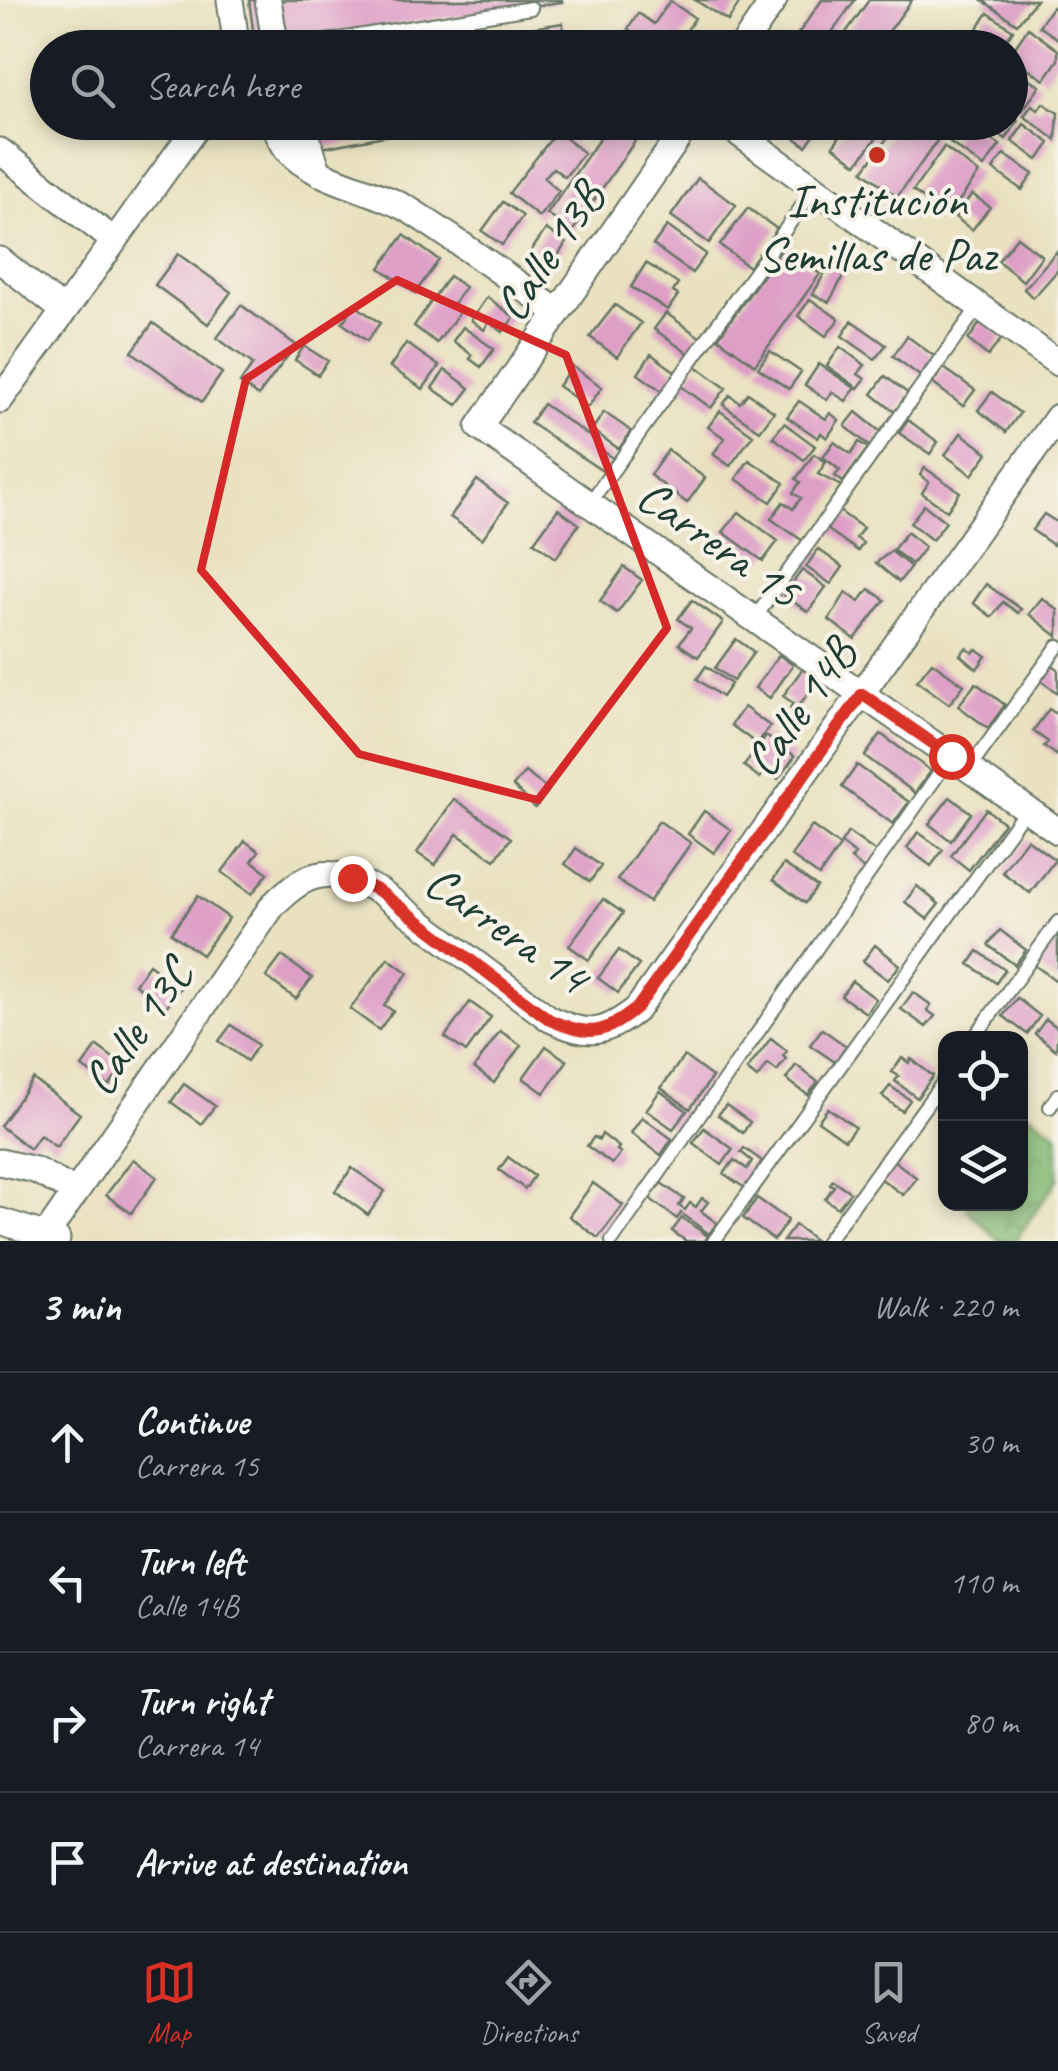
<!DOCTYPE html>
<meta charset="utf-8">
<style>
body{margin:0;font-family:Caveat,sans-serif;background:#20242c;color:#f1f3f6}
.controls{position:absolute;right:30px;bottom:30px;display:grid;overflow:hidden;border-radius:20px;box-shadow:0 5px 15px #0003}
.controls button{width:90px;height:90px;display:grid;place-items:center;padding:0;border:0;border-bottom:2px solid #363941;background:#171b24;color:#f1f3f6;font:50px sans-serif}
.stop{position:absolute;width:30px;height:30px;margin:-22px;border:8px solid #d93025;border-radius:50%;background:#fff}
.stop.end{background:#d93025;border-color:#fff;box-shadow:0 2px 10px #0008}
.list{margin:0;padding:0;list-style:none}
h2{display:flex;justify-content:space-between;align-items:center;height:130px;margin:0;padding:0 40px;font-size:42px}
h2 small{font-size:32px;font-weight:400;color:#9ea1a6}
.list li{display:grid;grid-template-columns:65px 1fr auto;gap:30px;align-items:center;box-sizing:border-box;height:140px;padding:0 40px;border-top:2px solid #363941}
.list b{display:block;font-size:38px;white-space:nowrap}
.list p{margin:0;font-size:32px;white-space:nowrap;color:#9ea1a6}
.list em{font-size:32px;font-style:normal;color:#9ea1a6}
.icon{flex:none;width:55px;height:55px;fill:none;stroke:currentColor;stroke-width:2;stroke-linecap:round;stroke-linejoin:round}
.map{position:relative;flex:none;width:1058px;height:1241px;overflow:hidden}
.search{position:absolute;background:#171b24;box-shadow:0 5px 15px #0003;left:30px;right:30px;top:30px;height:110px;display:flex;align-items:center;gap:25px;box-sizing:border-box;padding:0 35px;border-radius:55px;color:#9ea1a6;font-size:38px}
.sheet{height:690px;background:#171b24}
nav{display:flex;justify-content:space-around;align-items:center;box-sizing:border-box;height:140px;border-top:2px solid #363941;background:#171b24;font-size:28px;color:#9ea1a6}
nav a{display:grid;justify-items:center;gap:5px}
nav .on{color:#d93025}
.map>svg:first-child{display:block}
</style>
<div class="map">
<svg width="1058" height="1241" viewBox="0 0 1058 1241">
<defs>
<pattern id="forest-crowns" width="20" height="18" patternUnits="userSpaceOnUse" patternTransform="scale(2.5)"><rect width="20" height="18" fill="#86bb76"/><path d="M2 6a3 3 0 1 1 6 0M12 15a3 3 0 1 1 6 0" fill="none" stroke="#6d9962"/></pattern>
</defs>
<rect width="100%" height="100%" fill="#f7f3e8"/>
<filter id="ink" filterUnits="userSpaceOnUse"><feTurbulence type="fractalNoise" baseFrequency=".01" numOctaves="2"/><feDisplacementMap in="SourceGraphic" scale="20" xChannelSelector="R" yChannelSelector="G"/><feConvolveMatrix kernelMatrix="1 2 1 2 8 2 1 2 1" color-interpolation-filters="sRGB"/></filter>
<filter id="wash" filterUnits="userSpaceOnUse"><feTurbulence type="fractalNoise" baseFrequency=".0048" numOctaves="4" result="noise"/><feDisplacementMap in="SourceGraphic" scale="40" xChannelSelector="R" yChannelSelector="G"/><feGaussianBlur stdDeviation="2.25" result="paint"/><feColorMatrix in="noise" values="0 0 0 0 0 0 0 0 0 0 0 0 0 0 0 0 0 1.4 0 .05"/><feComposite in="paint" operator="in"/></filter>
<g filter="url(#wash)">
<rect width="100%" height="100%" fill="#e9e1bf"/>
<path fill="url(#forest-crowns)" stroke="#527c55" stroke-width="2.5" d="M1030 1114 1058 1134V1179L1015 1241H999L966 1208 969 1204H1020L1021 1128Z"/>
<g id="blocks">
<path fill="#de9fc7" d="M249 0H562V2L255 45Z
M695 0H736L740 2 728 21Z
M822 0H855L821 48H788Z
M869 0H912L877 48H835Z
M982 0H1036L1017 24Z
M670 1 695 18 675 48H656L628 29 638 13 654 24Z
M1052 7 1058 11V39L1039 26Z
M988 13 1013 30 1001 48H964Z
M563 23 564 48H424V45Z
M1028 28 1058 50V60L1044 80 1010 55Z
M1010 66 1040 86 1022 111 1010 103Z
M1043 103 1058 113 1056 140 1024 116 1032 105 1038 110Z
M1010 117 1018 121 1006 139 981 122H1010Z
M301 122H447V124L306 151Z
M611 122 637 138 572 232 547 214Z
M781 122H823L806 146 779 126Z
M850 122H888L857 164 833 146Z
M899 122H912L937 141 897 197 863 171Z
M964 122 1000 145 984 167 950 143Z
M1024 124 1050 143 1038 160 1012 141Z
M557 131 584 153 565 177 553 168 544 178 559 191 539 217 509 193Z
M944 147 979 173 948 216 913 191Z
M1004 154 1033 174 1022 190 993 169Z
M698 178 736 205 709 243 671 216Z
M972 194 990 207 972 230 955 217Z
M503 202 523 216 502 245 482 231Z
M748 208 777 229 749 267 720 245Z
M667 226 706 254 692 273 653 245Z
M546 229 566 243 548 271 527 257Z
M404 235 439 260 415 293 380 268Z
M1017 237 1042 256 1023 281 998 261Z
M783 247 820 274 755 365 718 338Z
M1058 250V270L1033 298 1024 289Z
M178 254 231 292 208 324 155 285Z
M832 260 848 268 829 302 813 294Z
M646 263 678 284 673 292 678 295 668 310 631 287Z
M449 276 465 287 451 307 459 313 437 343 414 326Z
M487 297 514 317 503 332 489 322 484 330 471 320Z
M810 299 839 319 826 336 798 316Z
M241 305 296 345 258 396 240 383 253 364 217 338Z
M355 305 380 323 367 341 342 323Z
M615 305 641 323 617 357 590 337Z
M666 313 701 338 689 354 654 329Z
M982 320 1003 337 988 356 968 340Z
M852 321 886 345 875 359 842 336Z
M153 323 222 373 202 402 132 352Z
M463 327 494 349 481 367 470 359 472 355 453 341Z
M907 336 934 356 920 376 893 356Z
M406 343 439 366 423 389 390 367Z
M304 346 328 361 318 375 295 360Z
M840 347 865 365 858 374 865 379 858 388 827 366Z
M770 351 801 372 789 389 758 368Z
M651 354 676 372 662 391 638 374Z
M819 364 855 388 846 401 832 392 827 400 805 385Z
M572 366 602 387 588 407 558 386Z
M696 366 726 388 711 408 681 386Z
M944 368 975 390 963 406 932 383Z
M445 370 470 388 457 405 432 388Z
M885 376 910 395 896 413 872 394Z
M992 392 1020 413 1006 432 978 410Z
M748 393 774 412 760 431 723 405 730 395 740 403Z
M799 401 826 419 830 413 839 420 827 438 821 433 818 438 787 417Z
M543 404 598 442 596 446 613 458 604 472 530 423Z
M720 411 753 435 730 466 713 454 725 438 708 427Z
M604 412 631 431 619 449 592 430Z
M856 412 882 433 871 447 845 426Z
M908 420 938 442 930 454 899 433Z
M784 423 815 446 804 460 773 437Z
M961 433 988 453 972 475 945 455Z
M834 442 851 454 859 442 868 448 843 482 835 476 840 470 823 457Z
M668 450 705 478 687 503 650 475Z
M814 454 826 462 818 474 841 486 803 541 771 519 783 502 793 509 801 498 793 493 800 482 796 479Z
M749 460 784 483 771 502 736 479Z
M925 468 960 492 947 511 922 493 929 482 920 475Z
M477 480 508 503 482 539 450 517Z
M924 505 946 522 932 540 910 523Z
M558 509 579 524 556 558 534 542Z
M839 511 863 528 856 538 863 543 858 551 827 529Z
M739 512 778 541 763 561 723 532Z
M1044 514 1058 523V538L1053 545 1032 530Z
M907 532 925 547 912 564 893 550Z
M818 549 843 567 831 584 806 567Z
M891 551 911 567 899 582 876 563Z
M624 567 642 580 617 613 600 601Z
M802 570 826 587 808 612 784 595Z
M986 584 1021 609 1018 613 1003 602 992 617 973 603Z
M869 589 885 600 855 639 829 620 846 592 859 602Z
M1042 598 1058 610V637L1029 614Z
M692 600 723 622 698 657 679 644 691 628 678 619Z
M736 639 754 652 733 681 715 668Z
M966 648 973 653 976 649 986 656 977 669 960 655Z
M779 655 793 665 770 698 755 688Z
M932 662 964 685 949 704 917 681Z
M1052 665 1058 669V693L1041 681Z
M706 666 731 684 722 697 697 679Z
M803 668 818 680 795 711 790 708 793 703 783 696Z
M976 683 1005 705 988 728 958 706Z
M744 707 770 726 757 744 731 725Z
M1049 709 1058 715V756L1044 746 1048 742 1033 731Z
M881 734 931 771 915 793 865 756Z
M766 736 795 756 778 779 766 770 760 778 744 766Z
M857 765 909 802 893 824 842 787Z
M525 772 549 790 535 808 513 786Z
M950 797 971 813 951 841 929 824Z
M454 799 511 838 495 860 457 834 435 865 417 853Z
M986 809 1004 823 969 870 951 856Z
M704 811 731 830 714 853 688 834Z
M659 821 691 843 649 902 617 880Z
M812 826 840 846 819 876 791 856Z
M848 832 876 852 864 869 851 859 855 854 841 843Z
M918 832 943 850 931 866 907 848Z
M1027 839 1055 860 1030 893 1002 872Z
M245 841 259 851 252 861 268 873 252 894 222 872Z
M576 848 601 866 590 882 565 864Z
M784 864 817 887 805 903 773 880Z
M917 886 939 904 927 919 905 902Z
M198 896 229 918 202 955 171 933Z
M603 899 623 913 589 960 569 946Z
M1000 930 1026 950 1015 965 988 945Z
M1058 931V982L1033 964Z
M875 945 900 965 888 980 863 961Z
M619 950 639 965 618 993 598 978Z
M978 951 1005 970 996 983 969 964Z
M282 956 312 978 296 999 266 977Z
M388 958 408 973 384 1005 393 1011 379 1030 350 1009Z
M149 964 181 987 166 1007 135 984Z
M852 981 876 999 866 1013 841 996Z
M913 992 931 1005 927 1010 935 1016 926 1027 901 1009Z
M1017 998 1040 1016 1027 1034 1003 1016Z
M470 1002 491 1017 466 1052 445 1037Z
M1046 1019 1058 1028 1056 1050 1035 1034Z
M231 1025 258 1045 247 1061 219 1041Z
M822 1029 846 1046 835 1062 810 1045Z
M500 1031 521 1045 494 1083 474 1068Z
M771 1038 787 1051 783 1056 786 1059 777 1071 768 1064 757 1078 747 1070Z
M97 1046 124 1066 109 1086 82 1067Z
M546 1046 567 1061 544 1093 523 1078Z
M684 1056 712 1077 690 1109 661 1088Z
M902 1058 909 1063 911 1059 933 1076 917 1098 895 1081 899 1076 892 1072Z
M796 1065 818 1082 808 1095 786 1079Z
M33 1079 80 1114 56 1147 40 1135 30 1149 0 1126Z
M184 1084 215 1106 201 1124 171 1102Z
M890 1086 910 1100 902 1111 882 1096Z
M660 1091 687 1111 673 1129 646 1110Z
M726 1105 750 1122 743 1133 718 1115Z
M828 1108 855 1127 845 1140 818 1121Z
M642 1117 672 1139 661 1155 631 1133Z
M704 1128 733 1149 722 1165 693 1143Z
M602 1134 619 1147 617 1150 621 1153 612 1164 587 1146 594 1137 599 1140Z
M744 1148 762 1161 745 1188 724 1174 734 1160 747 1169 752 1161 741 1152Z
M508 1157 534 1176 525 1189 499 1170Z
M889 1157 917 1178 903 1195 876 1175Z
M133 1159 157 1177 131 1213 106 1195Z
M352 1168 385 1191 368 1215 335 1191Z
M833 1180 850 1192 838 1208 825 1199 834 1186 830 1184Z
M593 1183 623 1205 598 1238 569 1216Z
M661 1183 684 1199 679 1206 685 1210 690 1203 696 1207 702 1198 708 1202 701 1211 717 1223 709 1234 681 1213 677 1219 649 1198Z
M757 1198 788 1220 774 1240 743 1218Z
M682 1218 708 1236 705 1241H686L672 1231Z
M795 1225 816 1241H783Z"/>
</g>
</g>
<g filter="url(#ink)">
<use href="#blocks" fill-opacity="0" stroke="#667665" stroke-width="2.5"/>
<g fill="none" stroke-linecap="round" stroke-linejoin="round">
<defs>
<path id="lane" d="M283 48 531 8
M589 504 815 188
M754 619 979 306
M969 769 1058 646
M974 1038 1058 922
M1050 1107 1058 1095
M612 1241 951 756
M714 1241 1026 809
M827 1241 946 1078"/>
<path id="street" d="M230 0 237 48
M268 0 276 48
M741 48 774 0
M272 122C277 131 281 141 287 149 311 180 376 189 411 211 461 243 509 278 558 312
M301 122 319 173
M689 122 479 427 1058 831
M723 122 1058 363
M0 151 113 240
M0 260 64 311
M0 400 200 122
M0 1162 35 1170 74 1191
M0 1221 57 1239
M42 1241 273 905C312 866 331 868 379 891L550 1019C589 1037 604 1035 637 1009L1058 417"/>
</defs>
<use href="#lane" stroke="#667665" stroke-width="16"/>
<use href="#street" stroke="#667665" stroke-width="29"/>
<use href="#lane" stroke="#fff" stroke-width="12"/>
<use href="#street" stroke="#fff" stroke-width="25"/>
</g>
</g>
<g fill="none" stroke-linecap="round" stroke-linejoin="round" filter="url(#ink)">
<path stroke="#d93025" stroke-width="12" d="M352 878 379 891 550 1020C589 1037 604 1035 637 1008L862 694 951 756"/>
</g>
<path fill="none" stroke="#d62828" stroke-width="8" stroke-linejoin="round" d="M397 280 566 355 667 628 538 800 359 754 201 570 246 379Z"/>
<circle fill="#c8321e" stroke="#f7f3e8" stroke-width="4" cx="877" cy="155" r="10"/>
<g text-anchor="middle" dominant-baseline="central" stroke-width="8" stroke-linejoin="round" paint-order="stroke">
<g font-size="48" fill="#1f3d34" stroke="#f7f3e8">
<text x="877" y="200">Institución<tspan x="877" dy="55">Semillas de Paz</tspan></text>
</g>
<g font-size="48" fill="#1f3d34" stroke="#f7f3e8">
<text transform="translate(549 251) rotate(-56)">Calle 13B</text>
<text transform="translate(719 543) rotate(35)">Carrera 15</text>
<text transform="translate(800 707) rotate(-55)">Calle 14B</text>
<text transform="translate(507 929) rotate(35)">Carrera 14</text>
<text transform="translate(137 1027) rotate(-55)">Calle 13C</text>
</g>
</g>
</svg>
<div class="controls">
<button><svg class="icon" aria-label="locate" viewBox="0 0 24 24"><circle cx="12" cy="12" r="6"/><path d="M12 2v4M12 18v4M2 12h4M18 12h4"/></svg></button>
<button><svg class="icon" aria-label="layers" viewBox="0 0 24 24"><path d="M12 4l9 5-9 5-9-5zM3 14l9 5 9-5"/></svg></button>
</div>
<div class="stop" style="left:951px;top:756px"></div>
<div class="stop end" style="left:352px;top:878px"></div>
<div class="search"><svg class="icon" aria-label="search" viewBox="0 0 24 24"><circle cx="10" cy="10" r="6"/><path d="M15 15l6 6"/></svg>Search here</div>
</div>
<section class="sheet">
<h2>3 min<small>Walk · 220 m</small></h2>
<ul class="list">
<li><svg class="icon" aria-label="ahead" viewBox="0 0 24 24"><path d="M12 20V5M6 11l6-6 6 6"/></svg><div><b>Continue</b><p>Carrera 15</p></div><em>30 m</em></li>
<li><svg class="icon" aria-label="left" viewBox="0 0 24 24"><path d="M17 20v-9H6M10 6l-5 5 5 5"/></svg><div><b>Turn left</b><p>Calle 14B</p></div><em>110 m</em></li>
<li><svg class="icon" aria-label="right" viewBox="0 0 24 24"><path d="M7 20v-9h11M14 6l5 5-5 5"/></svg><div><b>Turn right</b><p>Carrera 14</p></div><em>80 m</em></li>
<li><svg class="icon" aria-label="arrive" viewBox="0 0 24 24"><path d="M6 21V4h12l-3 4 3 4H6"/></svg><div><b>Arrive at destination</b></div></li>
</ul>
</section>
<nav>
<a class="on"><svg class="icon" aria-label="map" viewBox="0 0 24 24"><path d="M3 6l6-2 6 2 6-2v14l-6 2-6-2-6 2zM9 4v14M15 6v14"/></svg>Map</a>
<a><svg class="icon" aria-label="directions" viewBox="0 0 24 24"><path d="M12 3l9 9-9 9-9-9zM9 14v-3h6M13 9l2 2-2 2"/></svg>Directions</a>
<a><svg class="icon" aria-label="saved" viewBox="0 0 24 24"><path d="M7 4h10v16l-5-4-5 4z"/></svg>Saved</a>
</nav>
